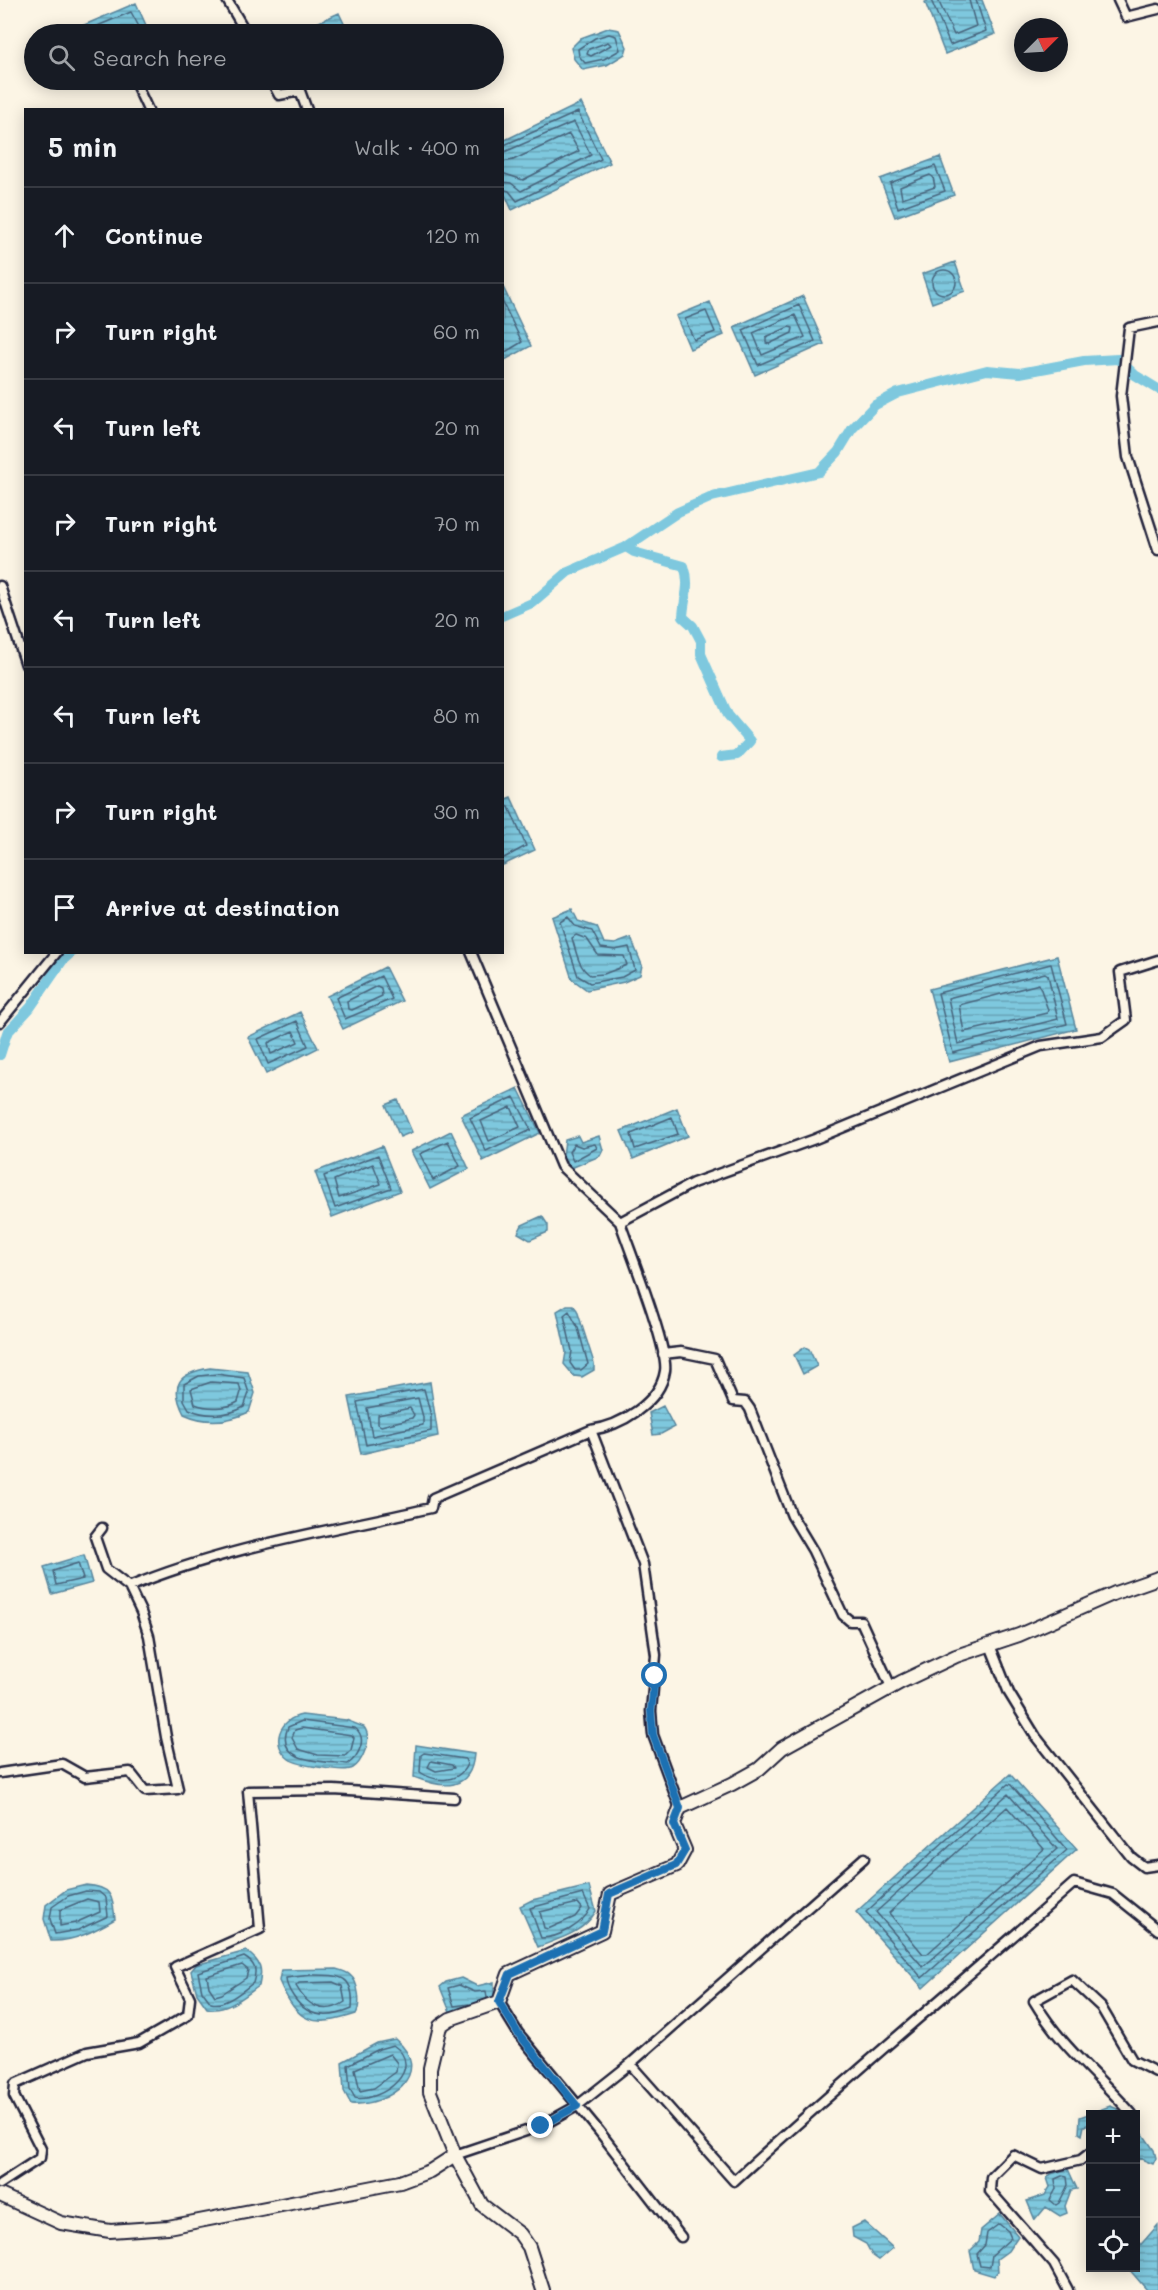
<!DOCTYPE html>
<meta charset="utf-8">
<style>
body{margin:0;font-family:Mali,sans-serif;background:#20242c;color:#f1f3f6}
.controls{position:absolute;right:18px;bottom:18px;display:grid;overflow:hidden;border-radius:0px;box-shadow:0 3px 15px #0003}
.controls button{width:54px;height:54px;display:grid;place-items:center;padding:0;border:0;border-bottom:2px solid #363941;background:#171b24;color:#f1f3f6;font:30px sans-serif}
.compass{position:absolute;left:1014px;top:18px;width:54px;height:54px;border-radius:50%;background:#171b24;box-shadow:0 3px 15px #0003;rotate:66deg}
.stop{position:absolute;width:18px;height:18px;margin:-14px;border:4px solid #1f6fb2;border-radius:50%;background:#fff}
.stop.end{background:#1f6fb2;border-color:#fff;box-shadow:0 2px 6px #0008}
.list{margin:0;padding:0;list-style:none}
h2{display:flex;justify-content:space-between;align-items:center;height:78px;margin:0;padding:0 24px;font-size:26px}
h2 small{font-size:20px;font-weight:400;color:#9ea1a6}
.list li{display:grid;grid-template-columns:39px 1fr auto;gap:18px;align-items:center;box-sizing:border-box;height:96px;padding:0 24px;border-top:2px solid #363941}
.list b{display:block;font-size:22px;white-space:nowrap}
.list em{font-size:20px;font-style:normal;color:#9ea1a6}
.icon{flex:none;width:33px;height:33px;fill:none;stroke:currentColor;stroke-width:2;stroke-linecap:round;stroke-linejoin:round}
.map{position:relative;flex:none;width:1158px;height:2290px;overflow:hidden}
.search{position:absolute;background:#171b24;box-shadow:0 3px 15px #0003;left:24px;top:24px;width:480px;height:66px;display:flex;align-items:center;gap:15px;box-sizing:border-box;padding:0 21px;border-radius:33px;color:#9ea1a6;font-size:22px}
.panel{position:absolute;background:#171b24;box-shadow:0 3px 15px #0003;left:24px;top:108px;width:480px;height:846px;border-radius:0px}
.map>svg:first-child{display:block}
</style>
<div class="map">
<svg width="1158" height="2290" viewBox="0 0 1158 2290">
<defs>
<pattern id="water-rules" width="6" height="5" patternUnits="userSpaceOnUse" patternTransform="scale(1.5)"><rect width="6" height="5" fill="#7ec8de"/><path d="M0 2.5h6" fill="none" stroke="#67a2b5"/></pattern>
</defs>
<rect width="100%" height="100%" fill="#fcf5e5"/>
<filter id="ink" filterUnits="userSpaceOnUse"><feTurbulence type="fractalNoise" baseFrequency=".0167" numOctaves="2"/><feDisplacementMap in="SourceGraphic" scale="12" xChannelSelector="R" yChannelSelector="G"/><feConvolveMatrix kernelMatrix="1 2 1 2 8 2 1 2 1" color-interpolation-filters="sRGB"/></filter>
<g filter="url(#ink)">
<path fill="url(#water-rules)" stroke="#59869d" stroke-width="1.5" d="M929 0H982L995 34 945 54 925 2Z
M136 3 150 34H63Z
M339 13 349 34H292Z
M608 28 619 30 627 47 625 54 607 65 583 70 574 59 571 48 581 38Z
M581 103 610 163 512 210 503 190V141Z
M940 157 954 195 895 217 880 179Z
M955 262 965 291 932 303 922 274Z
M503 287 531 346 503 361H502Z
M803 296 824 344 755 375 734 327Z
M710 302 724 335 690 349 676 316Z
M511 797 535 850 503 865V800Z
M572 909 578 921 597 927 604 943 615 944 631 938 642 965 640 975 624 982 587 990 572 979 552 917Z
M1057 956 1076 1029 949 1062 929 989Z
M385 967 402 1001 343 1029 327 996Z
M300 1012 318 1048 266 1074 248 1037Z
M518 1088 540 1133 483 1161 461 1115Z
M398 1100 412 1132 400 1137 386 1105Z
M677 1108 688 1136 633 1159 621 1131Z
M451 1131 469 1169 430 1189 411 1151Z
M578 1136 581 1142 599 1136 603 1150 600 1156 571 1168 563 1156 565 1140Z
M382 1146 400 1191 332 1217 315 1172Z
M542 1216 548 1225V1232L530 1240 518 1233 522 1225Z
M567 1305H573L577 1310 594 1363V1370L582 1377 574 1376 564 1364 566 1352 557 1311Z
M805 1347 809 1349 817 1366 803 1374 794 1355Z
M210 1368 248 1372 255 1393 249 1412C228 1422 206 1424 184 1414 169 1384 179 1373 210 1368Z
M430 1382 438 1436 361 1454 349 1397Z
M663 1406 674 1427 661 1434 653 1435 649 1413Z
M84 1555 92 1583 52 1594 44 1567Z
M302 1715 346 1720 364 1727C370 1735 368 1744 364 1753 362 1758 358 1765 353 1768 345 1773 297 1765 289 1759 270 1744 279 1719 302 1715Z
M416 1745 474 1754C471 1793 441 1788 414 1777Z
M1010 1774 1077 1849 923 1988 856 1912Z
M86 1885C112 1887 112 1895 115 1919 96 1930 74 1942 51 1941L44 1919 46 1905 66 1890Z
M589 1886 596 1911C583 1933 561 1938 538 1947L520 1906 532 1900Z
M246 1951C261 1962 263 1968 259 1986 243 1997 226 2013 207 2008L197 1994 191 1971 196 1965Z
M336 1969C340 1970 347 1972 350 1975 359 1982 361 2005 356 2014 313 2028 298 2024 279 1981L281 1970Z
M461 1978 477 1986 494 1982V2000L451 2014 440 1987 446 1982Z
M395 2039C436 2073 388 2107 351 2104L344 2091 342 2062 377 2043Z
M1110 2106 1118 2109 1121 2114H1090V2124L1084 2126 1082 2135 1079 2133 1080 2117Z
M1136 2124 1154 2150 1156 2158 1153 2164 1139 2158 1136 2164Z
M1068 2169 1077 2189 1071 2190 1065 2206 1067 2213 1060 2216 1046 2207 1035 2220 1027 2201 1045 2195 1050 2187 1047 2178 1051 2174Z
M1000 2214 1018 2236 1008 2251 997 2259 998 2271 994 2276 974 2270 970 2251 979 2242 981 2230Z
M864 2222 893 2248 879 2260 872 2255 866 2244 853 2237 852 2228Z
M1158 2225V2290H1147L1128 2268H1136V2250Z"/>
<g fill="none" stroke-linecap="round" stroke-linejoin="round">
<path stroke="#47647c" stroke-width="1.5" d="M931 0 950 45 986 31 976 0
M938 0 954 35 976 26 969 0
M78 34 131 12 143 34
M609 34 616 36 620 50 604 59 585 63 579 56 578 49 595 38Z
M608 42 611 45 591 56 587 54 589 49Z
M502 146 578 112 601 159 517 201 509 191 502 189
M502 153 574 122 591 155 521 191 511 183 502 182
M502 162 513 160 569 134 579 151 523 180 502 173
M935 166 945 191 898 208 890 183Z
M930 175 933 177 935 187 902 198 900 187Z
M932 282a12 12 0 1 1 24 0a12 12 0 1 1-24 0Z
M502 301 522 342 502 354
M799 305 815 341 758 365 743 330Z
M706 311 715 332 694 340 685 319Z
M795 315 805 337 762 355 753 333Z
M789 327 793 328 792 333 769 344 766 343V337Z
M502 805 509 807 526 846 502 859
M568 917 575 926 592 931 601 948 615 950 629 947 635 970 622 977 590 983 578 976 560 922Z
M576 935 587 939 598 955 624 956 627 965 604 974 590 975C578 967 576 951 572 938Z
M1051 964 1067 1024 953 1053 938 993Z
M1045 973 1048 975 1058 1019 958 1044 948 998Z
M381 976 392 999 345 1019 336 998Z
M1039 984 1048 1010 1047 1013 964 1032 959 1005Z
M377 986 381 988 382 996 352 1010 348 1009 347 1001Z
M297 1021 308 1046 268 1064 258 1039Z
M293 1031 298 1042 271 1054 268 1043Z
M514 1097 531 1130 486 1151 470 1118Z
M511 1107 520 1127 489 1141 481 1121Z
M672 1117 678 1134 635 1149 631 1134Z
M448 1141 460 1166 433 1180 420 1154Z
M574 1144 582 1147 595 1144 597 1148 573 1161 569 1152Z
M378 1155 391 1188 335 1208 324 1176Z
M373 1164 381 1184 339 1198 334 1180Z
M569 1311 578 1328 588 1364 581 1370H575L570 1363 572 1351 564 1315Z
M217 1374 244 1378 249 1393 244 1407C228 1416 206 1417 189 1409L184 1400V1384L199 1376Z
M211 1382 239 1384 241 1392 238 1402C227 1409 207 1409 195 1404L191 1389Z
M424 1389 431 1416V1431L366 1445 357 1402Z
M418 1398 423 1417V1425L372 1436 367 1408Z
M410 1408 414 1415 412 1418 381 1426 378 1424V1415Z
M78 1563 83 1579 56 1585 53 1571Z
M302 1721 355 1728C368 1738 359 1756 348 1764 325 1761 273 1764 288 1727Z
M302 1728 352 1735 354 1738 351 1750 345 1756 318 1755 298 1749 292 1738 295 1730Z
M424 1753 465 1759 467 1764C459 1783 436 1783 420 1772L421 1755Z
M431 1761 452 1765 454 1768 436 1771 428 1767Z
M1008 1784 1011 1785 1067 1850 922 1978 866 1912Z
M1008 1794 1057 1849 923 1967 876 1912Z
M1007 1807 1044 1849 927 1954H923L889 1913Z
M86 1891 99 1892 106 1898 108 1916 78 1930 55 1934 50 1919 52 1907 68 1896Z
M583 1894 590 1909C582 1925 559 1938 541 1938L530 1908Z
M87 1899 99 1902 100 1912 75 1923 60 1926V1910Z
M578 1903 582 1908 575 1917 548 1929 544 1928 540 1912Z
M244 1957C256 1964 257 1970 253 1983 242 1991 225 2007 211 2003L202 1991 198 1972Z
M242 1965 248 1970 246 1978 222 1994 215 1996 209 1987 207 1976Z
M311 1975C339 1975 355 1974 352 2009 329 2019 308 2019 293 1996 289 1990 286 1985 286 1978Z
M333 1982 342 1986 345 2002C324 2016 307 2006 296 1986L299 1983Z
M469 2004 454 2006 448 1988 459 1985 475 1992 486 1991 487 1998
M393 2045C427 2068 381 2103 355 2098L350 2089 348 2065 379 2049Z
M390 2054 397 2063 396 2072 374 2088 360 2091 355 2069Z
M1062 2176 1067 2177 1068 2185 1059 2203 1056 2205 1050 2200 1056 2189 1055 2179Z
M999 2224 1008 2231 1011 2238 992 2255 990 2267 980 2266 977 2254 985 2245 987 2233Z"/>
<path stroke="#7ec8de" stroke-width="10" d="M626 547 634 552 684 566C691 585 684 597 683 617L693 626 701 641V654L728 715 750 741 737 755 721 757
M502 616 532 603 568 572 626 547 678 512 712 497 819 472 838 452 852 429 875 405 898 393 987 370 1020 373 1084 361 1118 359 1135 375 1158 389
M0 1055 7 1033 30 1008 63 960 72 952"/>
<defs>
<path id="street" d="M227 0 247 34
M1118 0 1126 17 1158 9
M134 80 148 110
M271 80 279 95 300 91 307 110
M1158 322 1129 328 1121 396 1128 457 1158 550
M0 586 26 665
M471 952 561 1166 620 1222
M0 1022 57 952
M663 1354 681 1352 715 1359 733 1401 745 1402 750 1409 792 1516 813 1551 843 1615 850 1621H861L892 1689
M591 1430 643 1564 656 1655 651 1711 653 1735 680 1808
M129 1587C225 1547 329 1531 431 1508L433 1498 591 1430C620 1426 660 1403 665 1371 669 1349 629 1249 620 1222L693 1183 815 1139 1041 1046 1102 1037 1126 1020 1120 972 1158 960
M990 1645 1009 1693 1036 1737 1131 1857 1144 1867 1158 1865
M0 1773 62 1764 85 1777 130 1772 145 1791 178 1789 166 1737 149 1636 141 1612 129 1587 106 1569 95 1537 102 1528
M499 2002 518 2033 599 2131 681 2237
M630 2064 864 1858
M1132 2114C1098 2075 1062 2048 1034 2001L1072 1980 1101 2007 1132 2060 1158 2073
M455 2155 541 2126 577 2106 630 2064 734 2181C845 2079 961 1983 1074 1883L1113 1894 1158 1930
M0 2184 40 2158 41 2149 14 2096 15 2084 87 2052 139 2043 188 2015 190 1998 175 1967 260 1929 248 1791 334 1790 454 1798
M1068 2290 1054 2264 990 2191 991 2177 1013 2155 1042 2169 1081 2160 1090 2153"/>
<path id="secondary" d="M0 2195 61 2223 110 2231 168 2227 400 2182 430 2171 455 2155
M543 2290 529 2247 520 2234 482 2205 455 2155 430 2092V2068L440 2026 450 2019 499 2002 509 1974 602 1931 610 1894 677 1865 685 1850 674 1824 680 1808 732 1784 759 1769 782 1748 901 1682 956 1656 1019 1635 1115 1593 1158 1578"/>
</defs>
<use href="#street" stroke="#22223b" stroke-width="13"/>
<use href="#secondary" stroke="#22223b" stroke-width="16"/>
<use href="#street" stroke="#fcf5e5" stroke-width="8"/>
<use href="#secondary" stroke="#fcf5e5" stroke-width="12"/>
</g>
</g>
<g fill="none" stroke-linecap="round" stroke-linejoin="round" filter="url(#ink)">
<path stroke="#1f6fb2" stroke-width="8" d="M541 2126 577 2106 518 2033 499 2002 510 1974 602 1931 609 1894 676 1865 685 1850 674 1824 680 1808 653 1735 651 1711 655 1676"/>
</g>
</svg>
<div class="controls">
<button>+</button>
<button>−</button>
<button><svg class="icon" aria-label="locate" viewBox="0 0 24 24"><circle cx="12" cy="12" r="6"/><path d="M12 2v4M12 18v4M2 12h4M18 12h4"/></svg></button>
</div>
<svg class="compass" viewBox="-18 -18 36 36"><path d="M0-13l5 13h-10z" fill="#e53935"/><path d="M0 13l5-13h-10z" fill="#9ea1a6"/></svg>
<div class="stop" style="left:655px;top:1676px"></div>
<div class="stop end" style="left:541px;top:2126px"></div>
<div class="search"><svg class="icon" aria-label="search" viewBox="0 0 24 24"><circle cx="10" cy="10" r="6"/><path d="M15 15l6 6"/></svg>Search here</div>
<section class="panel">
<h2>5 min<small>Walk · 400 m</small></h2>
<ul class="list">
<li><svg class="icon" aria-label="ahead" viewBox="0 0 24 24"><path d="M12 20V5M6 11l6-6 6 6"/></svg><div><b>Continue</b></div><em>120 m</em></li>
<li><svg class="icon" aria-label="right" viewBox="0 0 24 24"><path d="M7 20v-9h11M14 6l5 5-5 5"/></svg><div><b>Turn right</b></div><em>60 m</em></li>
<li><svg class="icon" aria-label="left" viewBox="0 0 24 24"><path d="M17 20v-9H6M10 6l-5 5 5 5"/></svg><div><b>Turn left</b></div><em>20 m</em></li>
<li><svg class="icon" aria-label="right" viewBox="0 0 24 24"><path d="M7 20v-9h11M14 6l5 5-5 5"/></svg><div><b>Turn right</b></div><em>70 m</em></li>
<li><svg class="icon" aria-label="left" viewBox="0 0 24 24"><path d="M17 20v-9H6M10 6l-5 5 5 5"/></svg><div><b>Turn left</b></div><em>20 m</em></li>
<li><svg class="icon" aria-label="left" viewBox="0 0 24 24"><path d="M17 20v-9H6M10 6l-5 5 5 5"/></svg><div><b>Turn left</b></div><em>80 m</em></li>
<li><svg class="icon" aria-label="right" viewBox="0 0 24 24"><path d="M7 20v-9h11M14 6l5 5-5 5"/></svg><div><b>Turn right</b></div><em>30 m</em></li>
<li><svg class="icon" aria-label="arrive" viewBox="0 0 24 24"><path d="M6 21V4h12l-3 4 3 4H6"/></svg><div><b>Arrive at destination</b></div></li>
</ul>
</section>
</div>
